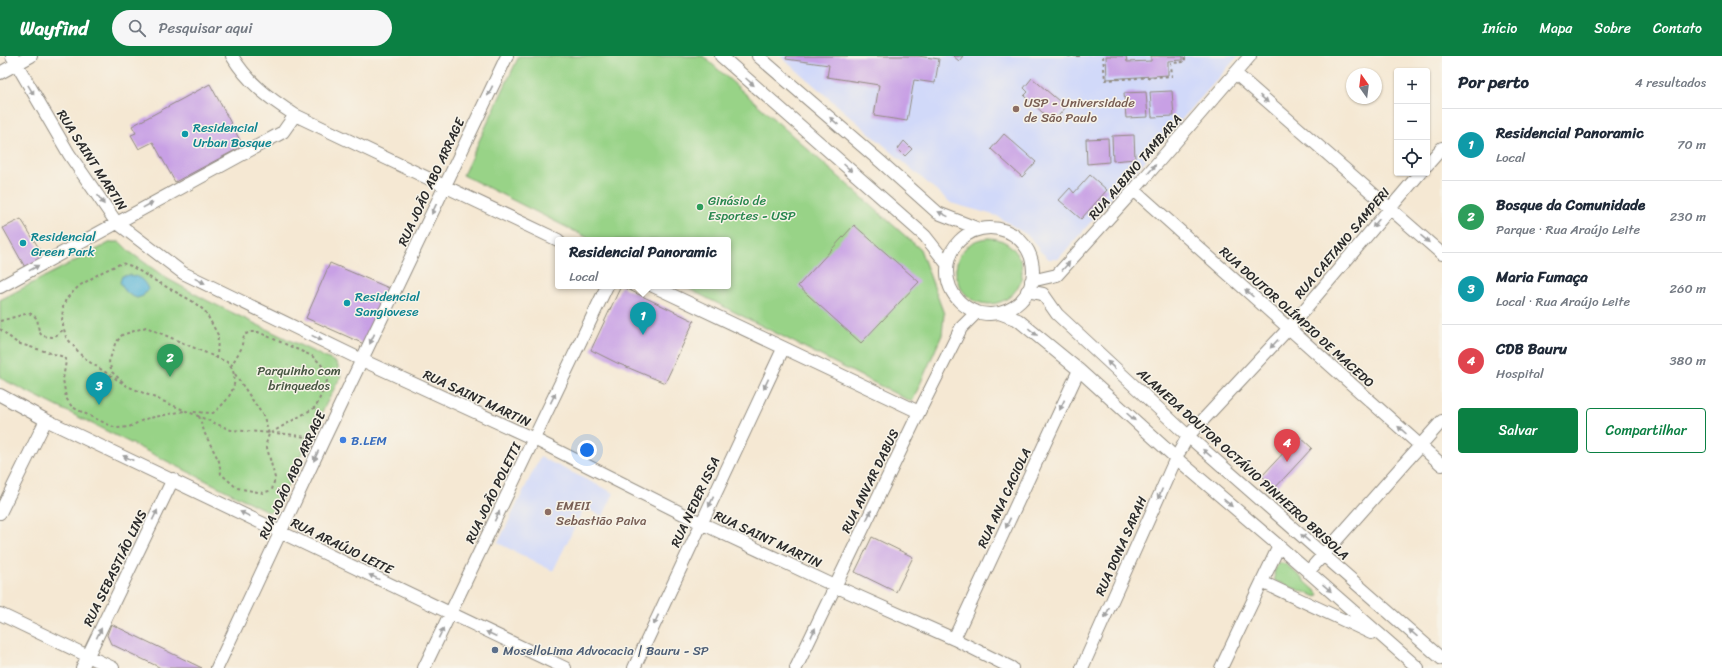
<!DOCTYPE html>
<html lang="pt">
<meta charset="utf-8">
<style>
body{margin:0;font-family:Sriracha,sans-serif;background:#f6f6f7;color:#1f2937}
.controls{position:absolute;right:12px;top:12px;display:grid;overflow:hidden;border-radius:4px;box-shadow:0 1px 3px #0004}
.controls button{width:36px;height:36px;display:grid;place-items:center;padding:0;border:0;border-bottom:1px solid #e0e1e3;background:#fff;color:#1f2937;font:20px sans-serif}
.compass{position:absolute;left:1346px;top:12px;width:36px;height:36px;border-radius:50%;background:#fff;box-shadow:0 1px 3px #0004;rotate:346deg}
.you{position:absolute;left:587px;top:394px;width:14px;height:14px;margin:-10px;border:3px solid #fff;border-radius:50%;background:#1a73e8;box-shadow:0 0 0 6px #1a73e833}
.badge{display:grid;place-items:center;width:26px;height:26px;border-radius:50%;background:#0b8043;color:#fff;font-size:13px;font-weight:700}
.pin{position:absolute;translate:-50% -33px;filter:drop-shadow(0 1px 2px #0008)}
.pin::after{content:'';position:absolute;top:21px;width:14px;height:12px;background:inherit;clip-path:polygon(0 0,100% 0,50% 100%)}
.popup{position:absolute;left:555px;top:181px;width:176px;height:52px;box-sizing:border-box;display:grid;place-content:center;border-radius:4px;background:#fff;filter:drop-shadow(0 1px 3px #0005);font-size:13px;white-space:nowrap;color:#747a83}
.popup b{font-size:15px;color:#1f2937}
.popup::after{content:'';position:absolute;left:50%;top:100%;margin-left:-8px;border:8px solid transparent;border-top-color:#fff}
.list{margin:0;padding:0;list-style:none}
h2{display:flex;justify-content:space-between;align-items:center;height:52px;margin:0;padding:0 16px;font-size:17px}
h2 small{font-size:13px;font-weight:400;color:#747a83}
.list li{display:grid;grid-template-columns:26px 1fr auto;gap:12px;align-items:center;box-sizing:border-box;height:72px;padding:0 16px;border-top:1px solid #e0e1e3}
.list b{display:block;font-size:15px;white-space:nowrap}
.list p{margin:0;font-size:13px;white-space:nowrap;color:#747a83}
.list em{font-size:13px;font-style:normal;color:#747a83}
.actions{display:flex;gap:8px;padding:12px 16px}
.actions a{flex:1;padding:9px 0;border:1px solid #0b8043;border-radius:4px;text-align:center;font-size:14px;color:#0b8043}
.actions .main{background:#0b8043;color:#fff}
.icon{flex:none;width:22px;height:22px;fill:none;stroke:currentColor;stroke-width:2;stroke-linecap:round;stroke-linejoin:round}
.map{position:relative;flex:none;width:1442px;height:612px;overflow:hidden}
header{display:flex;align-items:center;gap:24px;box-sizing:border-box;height:56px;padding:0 20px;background:#0b8043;color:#fff}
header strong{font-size:19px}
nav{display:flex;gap:22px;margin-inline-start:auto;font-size:14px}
.search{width:280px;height:36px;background:#f6f6f7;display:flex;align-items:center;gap:10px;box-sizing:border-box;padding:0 14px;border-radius:22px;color:#747a83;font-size:15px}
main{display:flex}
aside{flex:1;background:#fff}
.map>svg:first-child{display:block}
</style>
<header>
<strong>Wayfind</strong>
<div class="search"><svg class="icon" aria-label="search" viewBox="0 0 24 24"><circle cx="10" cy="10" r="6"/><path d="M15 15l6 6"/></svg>Pesquisar aqui</div>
<nav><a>Início</a><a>Mapa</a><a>Sobre</a><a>Contato</a></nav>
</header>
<main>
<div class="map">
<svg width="1442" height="612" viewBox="0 0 1442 612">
<rect width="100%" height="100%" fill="#f7f3e8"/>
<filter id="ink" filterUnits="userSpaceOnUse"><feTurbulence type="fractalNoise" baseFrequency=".025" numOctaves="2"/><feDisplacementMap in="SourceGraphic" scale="8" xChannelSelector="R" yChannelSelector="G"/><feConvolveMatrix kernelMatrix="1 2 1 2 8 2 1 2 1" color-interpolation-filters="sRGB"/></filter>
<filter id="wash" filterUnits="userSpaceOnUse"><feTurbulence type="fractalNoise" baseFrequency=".012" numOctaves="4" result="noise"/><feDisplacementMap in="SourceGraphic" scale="16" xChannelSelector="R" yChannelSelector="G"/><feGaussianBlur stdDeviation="0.9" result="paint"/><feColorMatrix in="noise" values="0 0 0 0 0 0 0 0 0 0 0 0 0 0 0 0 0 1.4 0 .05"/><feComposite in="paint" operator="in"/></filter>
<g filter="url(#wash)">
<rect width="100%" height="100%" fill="#f5e8d3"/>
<path fill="#d1d9f9" d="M780 0H1238L1058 203H1049L1040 195 1030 181 997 160 951 147Z
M540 401 614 437 603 460 584 452 553 515 498 487Z"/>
<path fill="#98d387" stroke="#627f59" d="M519 0H703L920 193 944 258 942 279 912 346 683 230H728V184H592L463 119Z
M956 215a33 33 0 1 1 66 0a33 33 0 1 1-66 0Z
M111 186H120L130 196 166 222 208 245 337 307 341 320 308 382 278 452 269 456 0 322V244Z
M1278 507 1286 508 1319 538 1317 541 1275 525 1274 516Z"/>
<path fill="#59b5d7" stroke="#427081" d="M130 219C140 221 144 224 148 233L143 240 137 242C128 239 124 235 120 226L122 220Z"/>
<g id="blocks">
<path fill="#c8a0e5" d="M787 0H918L939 3 935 27 914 24 907 65 874 60 879 29 827 21 829 9 786 3Z
M953 0H963L959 5Z
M1106 0H1126L1127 6 1151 5V0H1183V4L1168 5V19L1107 23Z
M1032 22 1066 51 1053 66 1024 40 1028 36 1024 32Z
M210 28 243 90 175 126 153 86 139 93 131 79 136 77 132 70Z
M1172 35 1174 60 1152 61 1150 36Z
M1146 36 1148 61 1126 62 1124 37Z
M1004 78 1036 106 1022 121 991 93Z
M1134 79 1135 103 1113 105 1112 80Z
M1108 82 1109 106 1087 108 1086 83Z
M904 85 912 93 905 100 898 93Z
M1090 119 1107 134 1081 163 1059 144 1070 132 1074 137Z
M21 163 45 202 26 213 3 172Z
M854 169 919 226 861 287 798 230Z
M330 207 389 232 364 288 306 262Z
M621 230 694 265 665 327 617 307 591 294Z
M1299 380 1312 392 1275 432 1262 420Z
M872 481 913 501 896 536 855 516Z
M111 568 202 612H161L111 588 107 579Z"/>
</g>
</g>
<g filter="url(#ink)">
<use href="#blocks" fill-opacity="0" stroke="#908a7f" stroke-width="1"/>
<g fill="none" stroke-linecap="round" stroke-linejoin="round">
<defs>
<path id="minor" d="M12 0 69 98 116 166 183 217 362 304 534 383 701 467 835 530 954 583 1012 612
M232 0C248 27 269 42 295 59L558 184
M721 0 925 180 947 208
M758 0 881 106 938 157 979 173
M0 17 31 0
M1235 17 1442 198
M1427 109 1442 92
M1134 134 1442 409
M947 215a43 43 0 1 1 86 0a43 43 0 1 1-86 0Z
M1031 225 1057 219 1134 134 1250 0
M653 230 919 356
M0 231 283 76 295 59
M1027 235 1043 238 1057 258 1188 380 1442 603
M999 257 1018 264 1079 314 1176 402 1279 490 1418 612
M0 339 46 364 565 612
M0 457 46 364
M1308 516 1442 365
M1262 526 1371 577
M0 558 113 612
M954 583 1079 314
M82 612 173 423
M217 612 323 385 507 0
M424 612 607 230
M634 612 783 293
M796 612 919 356 961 272 977 256
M1082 612 1176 402 1188 380 1289 272 1420 117
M1221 612 1279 490"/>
</defs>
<use href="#minor" stroke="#908a7f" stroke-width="14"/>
<path stroke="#908a7f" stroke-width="2" stroke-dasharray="3 3" stroke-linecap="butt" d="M1068 0H1077
M1077 0H1083
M1103 0 1105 24 1172 20 1171 7 1185 6V0
M0 265 29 257C43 263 34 269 42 280L54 281 64 273
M0 273 17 287 64 301 66 305 63 323 66 342 72 351 96 363 116 372 129 371 145 363 184 355
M217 303 218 279 205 255 192 245 154 224 131 210 122 207 102 216 79 230 66 243 63 251 62 265 66 281 81 299 91 307 127 330 231 374 287 378 312 382
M235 318 264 361 269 378
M123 326 112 316 109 306 115 288 122 279 146 271 227 306C244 324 229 345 213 357L192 356
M199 360 205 378 219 405 221 418 237 432 263 437 272 434 275 422 266 388 269 378 316 351 327 325 326 316 320 307 312 300 258 276H250L244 279 241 293 231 310"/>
<use href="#minor" stroke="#fff" stroke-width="12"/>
</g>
<defs><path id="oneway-solid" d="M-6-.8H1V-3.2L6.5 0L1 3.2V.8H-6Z"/></defs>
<g fill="#a0a0a0">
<use href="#oneway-solid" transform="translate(750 26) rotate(42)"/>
<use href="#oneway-solid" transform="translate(31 34) rotate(59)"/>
<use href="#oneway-solid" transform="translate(490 35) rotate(116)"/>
<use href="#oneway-solid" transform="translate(1264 43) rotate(41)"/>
<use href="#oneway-solid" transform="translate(834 65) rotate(-139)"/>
<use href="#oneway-solid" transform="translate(848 112) rotate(42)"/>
<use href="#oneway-solid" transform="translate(1152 113) rotate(-49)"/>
<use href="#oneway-solid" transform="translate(101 144) rotate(55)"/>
<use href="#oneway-solid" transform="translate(148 149) rotate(-29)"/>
<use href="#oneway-solid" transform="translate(434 153) rotate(115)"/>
<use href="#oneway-solid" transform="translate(943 158) rotate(-154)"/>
<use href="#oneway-solid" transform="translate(1376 167) rotate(130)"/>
<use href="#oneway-solid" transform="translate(1425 183) rotate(40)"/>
<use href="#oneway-solid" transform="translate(1066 210) rotate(-48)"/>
<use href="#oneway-solid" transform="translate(34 212) rotate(-29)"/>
<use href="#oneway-solid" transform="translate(200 225) rotate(26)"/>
<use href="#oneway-solid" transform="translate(1249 237) rotate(-138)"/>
<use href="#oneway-solid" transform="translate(1033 276) rotate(39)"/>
<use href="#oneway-solid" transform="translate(317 282) rotate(26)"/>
<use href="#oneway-solid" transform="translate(372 283) rotate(115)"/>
<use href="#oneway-solid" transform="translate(1274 288) rotate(133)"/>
<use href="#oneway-solid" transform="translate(1111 309) rotate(-137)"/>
<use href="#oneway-solid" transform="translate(766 328) rotate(115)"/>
<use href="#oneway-solid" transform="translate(553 342) rotate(-64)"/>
<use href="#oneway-solid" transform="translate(1062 349) rotate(115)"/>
<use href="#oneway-solid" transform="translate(1131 361) rotate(42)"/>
<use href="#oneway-solid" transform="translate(1402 374) rotate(-138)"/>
<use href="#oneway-solid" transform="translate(1207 397) rotate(-139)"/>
<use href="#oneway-solid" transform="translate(316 400) rotate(115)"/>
<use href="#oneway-solid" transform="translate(128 402) rotate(-155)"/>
<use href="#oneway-solid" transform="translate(1160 438) rotate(114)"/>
<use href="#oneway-solid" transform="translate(711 446) rotate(115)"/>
<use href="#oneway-solid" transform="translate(1228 447) rotate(40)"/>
<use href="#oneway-solid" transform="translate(245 458) rotate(-154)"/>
<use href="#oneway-solid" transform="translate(155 459) rotate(-64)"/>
<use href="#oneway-solid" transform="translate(869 459) rotate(-64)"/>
<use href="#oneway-solid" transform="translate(497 460) rotate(-64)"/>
<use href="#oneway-solid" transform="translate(1008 467) rotate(115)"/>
<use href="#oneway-solid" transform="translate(1305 482) rotate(-139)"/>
<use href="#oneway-solid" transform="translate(374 521) rotate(-154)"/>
<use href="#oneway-solid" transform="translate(1327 532) rotate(41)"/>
<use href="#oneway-solid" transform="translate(1107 557) rotate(114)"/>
<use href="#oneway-solid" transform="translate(656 564) rotate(115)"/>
<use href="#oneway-solid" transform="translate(99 577) rotate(-64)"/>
<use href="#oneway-solid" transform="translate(441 577) rotate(-64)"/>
<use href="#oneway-solid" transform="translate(813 577) rotate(-65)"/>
<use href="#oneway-solid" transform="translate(1413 577) rotate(-139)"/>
<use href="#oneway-solid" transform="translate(491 578) rotate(-155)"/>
</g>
</g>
<g fill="#8d6e63" stroke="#f7f3e8" stroke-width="1.5">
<circle cx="1016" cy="53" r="4"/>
<circle cx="548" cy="456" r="4"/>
</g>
<g fill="#0f9aa8" stroke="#f7f3e8" stroke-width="1.5">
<circle cx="185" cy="78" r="4"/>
<circle cx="23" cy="187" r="4"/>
<circle cx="347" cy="247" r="4"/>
</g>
<circle fill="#2e9e5b" stroke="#f7f3e8" stroke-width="1.5" cx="700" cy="151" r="4"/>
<circle fill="#3f7fe0" stroke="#f7f3e8" stroke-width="1.5" cx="343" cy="384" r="4"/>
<circle fill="#5c6f8a" stroke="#f7f3e8" stroke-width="1.5" cx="495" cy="594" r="4"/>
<g text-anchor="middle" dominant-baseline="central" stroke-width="3" stroke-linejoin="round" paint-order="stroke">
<g font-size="13" fill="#785e54" stroke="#f7f3e8" text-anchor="start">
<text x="1024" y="46">USP - Universidade<tspan x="1024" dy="15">de São Paulo</tspan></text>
<text x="556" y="449">EMEII<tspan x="556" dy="15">Sebastião Paiva</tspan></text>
</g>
<g font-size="13" fill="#0d838f" stroke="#f7f3e8" text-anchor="start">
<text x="193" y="71">Residencial<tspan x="193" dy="15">Urban Bosque</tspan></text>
<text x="31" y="180">Residencial<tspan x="31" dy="15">Green Park</tspan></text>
<text x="355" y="240">Residencial<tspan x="355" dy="15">Sangiovese</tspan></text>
</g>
<g font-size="13" fill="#2b2b2b" stroke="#f7f3e8">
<text transform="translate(92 104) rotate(57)">RUA SAINT MARTIN</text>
<text transform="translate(1135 111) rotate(-49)">RUA ALBINO TAMBARA</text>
<text transform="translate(431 126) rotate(-65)">RUA JOÃO ABO ARRAGE</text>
<text transform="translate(1342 187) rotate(-50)">RUA CAETANO SAMPERI</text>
<text transform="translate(1297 261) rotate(42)">RUA DOUTOR OLÍMPIO DE MACEDO</text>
<text transform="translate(477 342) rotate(25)">RUA SAINT MARTIN</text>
<text transform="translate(1243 408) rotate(42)">ALAMEDA DOUTOR OCTÁVIO PINHEIRO BRISOLA</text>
<text transform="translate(292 419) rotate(-65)">RUA JOÃO ABO ARRAGE</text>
<text transform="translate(870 425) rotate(-64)">RUA ANVAR DABUS</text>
<text transform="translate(493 437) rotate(-64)">RUA JOÃO POLETTI</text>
<text transform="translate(1004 442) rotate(-65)">RUA ANA CACIOLA</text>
<text transform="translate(695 446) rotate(-65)">RUA NEDER ISSA</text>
<text transform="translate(768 483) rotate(25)">RUA SAINT MARTIN</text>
<text transform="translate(342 490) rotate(26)">RUA ARAÚJO LEITE</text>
<text transform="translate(1121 490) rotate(-66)">RUA DONA SARAH</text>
<text transform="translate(115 512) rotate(-64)">RUA SEBASTIÃO LINS</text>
</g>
<g font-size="13" fill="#27864d" stroke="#f7f3e8" text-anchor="start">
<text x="708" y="144">Ginásio de<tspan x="708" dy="15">Esportes - USP</tspan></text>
</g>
<g font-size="13" fill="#465542" stroke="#f7f3e8">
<text x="299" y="314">Parquinho com<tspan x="299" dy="15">brinquedos</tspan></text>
</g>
<g font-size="13" fill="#366cbe" stroke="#f7f3e8" text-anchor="start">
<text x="351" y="384">B.LEM</text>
</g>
<g font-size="13" fill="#4e5e75" stroke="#f7f3e8" text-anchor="start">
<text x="503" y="594">MoselloLima Advocacia | Bauru - SP</text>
</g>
</g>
</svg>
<div class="controls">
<button>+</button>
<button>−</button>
<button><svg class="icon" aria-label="locate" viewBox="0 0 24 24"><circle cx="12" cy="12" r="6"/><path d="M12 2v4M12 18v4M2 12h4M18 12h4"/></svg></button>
</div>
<svg class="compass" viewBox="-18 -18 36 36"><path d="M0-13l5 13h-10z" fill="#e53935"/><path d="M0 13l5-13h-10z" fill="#747a83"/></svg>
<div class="you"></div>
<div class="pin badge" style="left:643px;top:279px;background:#0f9aa8">1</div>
<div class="popup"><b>Residencial Panoramic</b>Local</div>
<div class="pin badge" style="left:170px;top:321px;background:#2e9e5b">2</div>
<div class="pin badge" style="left:99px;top:349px;background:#0f9aa8">3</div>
<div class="pin badge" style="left:1287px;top:406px;background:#e0444e">4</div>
</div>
<aside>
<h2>Por perto<small>4 resultados</small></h2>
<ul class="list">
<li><span class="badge" style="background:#0f9aa8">1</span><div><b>Residencial Panoramic</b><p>Local</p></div><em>70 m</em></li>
<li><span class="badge" style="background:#2e9e5b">2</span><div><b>Bosque da Comunidade</b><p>Parque · Rua Araújo Leite</p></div><em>230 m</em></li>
<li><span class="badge" style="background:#0f9aa8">3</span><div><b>Maria Fumaça</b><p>Local · Rua Araújo Leite</p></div><em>260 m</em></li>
<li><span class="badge" style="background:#e0444e">4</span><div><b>CDB Bauru</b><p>Hospital</p></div><em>380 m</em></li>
</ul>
<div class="actions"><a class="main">Salvar</a><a>Compartilhar</a></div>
</aside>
</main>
